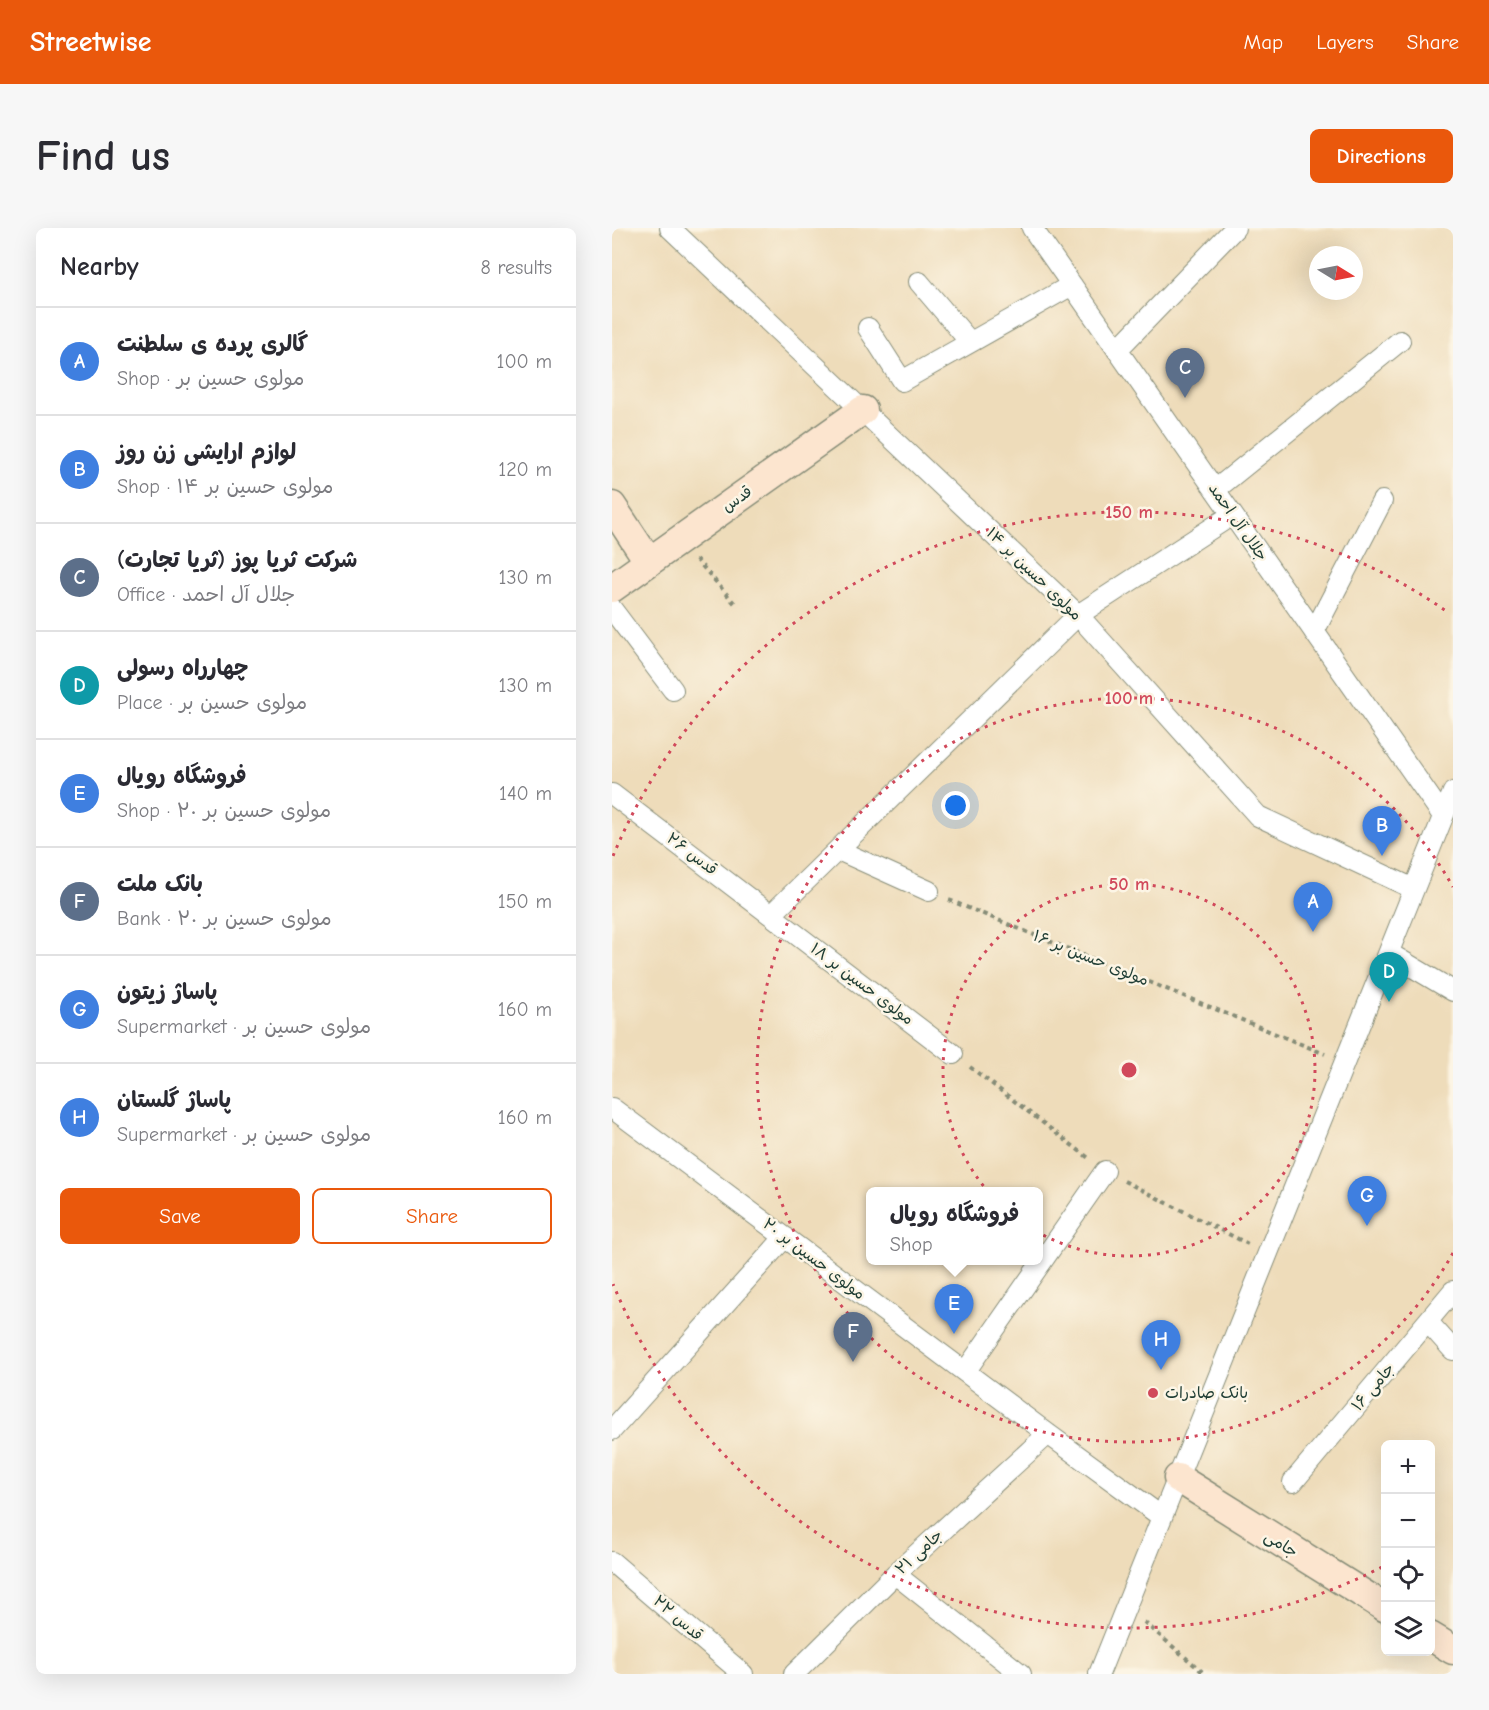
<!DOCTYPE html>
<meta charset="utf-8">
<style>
body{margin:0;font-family:"Comic Neue","Playpen Sans Arabic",sans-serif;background:#f7f7f7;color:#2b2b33}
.controls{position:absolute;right:18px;bottom:18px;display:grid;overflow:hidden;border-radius:9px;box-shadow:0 6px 24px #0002}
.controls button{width:54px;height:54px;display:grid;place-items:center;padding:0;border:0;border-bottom:2px solid #e1e1e2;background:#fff;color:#2b2b33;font:30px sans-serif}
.compass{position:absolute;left:697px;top:18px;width:54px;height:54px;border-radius:50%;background:#fff;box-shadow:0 6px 24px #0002;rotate:100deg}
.you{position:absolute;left:344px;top:578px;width:21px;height:21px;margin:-15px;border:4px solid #fff;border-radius:50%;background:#1a73e8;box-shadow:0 0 0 9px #1a73e833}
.badge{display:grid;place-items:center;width:39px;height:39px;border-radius:50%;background:#ea580c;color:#fff;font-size:20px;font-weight:700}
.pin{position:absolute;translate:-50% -50px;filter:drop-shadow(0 2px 3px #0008)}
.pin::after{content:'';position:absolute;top:32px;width:21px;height:18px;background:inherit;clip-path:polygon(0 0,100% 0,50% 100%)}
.popup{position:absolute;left:254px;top:959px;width:177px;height:78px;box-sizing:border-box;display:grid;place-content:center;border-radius:9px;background:#fff;filter:drop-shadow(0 2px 4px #0005);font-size:20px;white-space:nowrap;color:#7c7c81}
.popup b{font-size:22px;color:#2b2b33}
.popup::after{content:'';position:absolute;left:50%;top:100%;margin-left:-12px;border:12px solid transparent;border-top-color:#fff}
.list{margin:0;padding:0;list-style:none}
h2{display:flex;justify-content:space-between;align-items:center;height:78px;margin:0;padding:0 24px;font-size:26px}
h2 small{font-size:20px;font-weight:400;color:#7c7c81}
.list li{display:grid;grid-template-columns:39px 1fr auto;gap:18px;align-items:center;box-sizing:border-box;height:108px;padding:0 24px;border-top:2px solid #e1e1e2}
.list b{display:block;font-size:22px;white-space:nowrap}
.list p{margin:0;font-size:20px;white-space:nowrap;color:#7c7c81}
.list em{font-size:20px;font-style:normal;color:#7c7c81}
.actions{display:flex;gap:12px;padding:18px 24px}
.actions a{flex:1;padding:14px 0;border:2px solid #ea580c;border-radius:9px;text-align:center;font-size:21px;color:#ea580c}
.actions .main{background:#ea580c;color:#fff}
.icon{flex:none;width:33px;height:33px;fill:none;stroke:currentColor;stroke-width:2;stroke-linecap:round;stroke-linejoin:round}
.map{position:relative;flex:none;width:841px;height:1446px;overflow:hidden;border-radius:9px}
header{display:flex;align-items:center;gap:36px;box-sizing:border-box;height:84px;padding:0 30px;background:#ea580c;color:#fff}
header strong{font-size:28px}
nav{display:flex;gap:33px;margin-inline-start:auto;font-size:21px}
.intro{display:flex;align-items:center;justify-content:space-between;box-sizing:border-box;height:144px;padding:0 36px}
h1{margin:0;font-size:42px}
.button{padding:15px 27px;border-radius:9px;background:#ea580c;color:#fff;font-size:21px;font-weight:700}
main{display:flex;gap:36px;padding:0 36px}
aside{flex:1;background:#fff;border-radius:9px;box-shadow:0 6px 24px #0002}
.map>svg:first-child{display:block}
</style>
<header>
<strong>Streetwise</strong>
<nav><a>Map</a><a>Layers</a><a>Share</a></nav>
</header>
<div class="intro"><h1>Find us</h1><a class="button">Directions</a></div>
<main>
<aside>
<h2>Nearby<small>8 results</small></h2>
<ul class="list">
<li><span class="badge" style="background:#3f7fe0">A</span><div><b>گالری پرده ی سلطنت</b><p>Shop · مولوی حسین بر</p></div><em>100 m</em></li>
<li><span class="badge" style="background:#3f7fe0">B</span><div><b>لوازم ارایشی زن روز</b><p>Shop · مولوی حسین بر ۱۴</p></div><em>120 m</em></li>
<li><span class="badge" style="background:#5c6f8a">C</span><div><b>شرکت ثریا پوز (ثریا تجارت)</b><p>Office · جلال آل احمد</p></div><em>130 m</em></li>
<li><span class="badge" style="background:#0f9aa8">D</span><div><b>چهارراه رسولی</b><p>Place · مولوی حسین بر</p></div><em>130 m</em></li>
<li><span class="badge" style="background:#3f7fe0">E</span><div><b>فروشگاه رویال</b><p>Shop · مولوی حسین بر ۲۰</p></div><em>140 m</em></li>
<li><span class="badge" style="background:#5c6f8a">F</span><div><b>بانک ملت</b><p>Bank · مولوی حسین بر ۲۰</p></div><em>150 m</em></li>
<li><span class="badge" style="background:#3f7fe0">G</span><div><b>پاساژ زیتون</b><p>Supermarket · مولوی حسین بر</p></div><em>160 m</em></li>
<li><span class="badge" style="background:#3f7fe0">H</span><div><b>پاساژ گلستان</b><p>Supermarket · مولوی حسین بر</p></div><em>160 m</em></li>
</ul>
<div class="actions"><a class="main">Save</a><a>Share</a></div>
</aside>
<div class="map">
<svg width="841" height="1446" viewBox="0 0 841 1446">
<rect width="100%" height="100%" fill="#fcf5e5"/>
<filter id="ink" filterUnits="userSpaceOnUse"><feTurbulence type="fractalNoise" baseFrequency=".0167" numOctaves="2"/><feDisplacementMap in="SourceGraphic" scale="12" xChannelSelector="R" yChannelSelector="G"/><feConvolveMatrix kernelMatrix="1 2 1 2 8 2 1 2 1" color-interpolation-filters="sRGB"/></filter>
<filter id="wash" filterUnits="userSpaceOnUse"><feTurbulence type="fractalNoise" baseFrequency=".008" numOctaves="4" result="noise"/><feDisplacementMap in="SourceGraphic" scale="24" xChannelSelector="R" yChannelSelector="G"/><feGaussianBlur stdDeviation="1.35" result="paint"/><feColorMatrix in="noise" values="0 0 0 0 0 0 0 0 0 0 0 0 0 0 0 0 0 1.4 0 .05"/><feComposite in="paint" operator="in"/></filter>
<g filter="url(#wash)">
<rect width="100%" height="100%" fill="#eedcba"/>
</g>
<g filter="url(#ink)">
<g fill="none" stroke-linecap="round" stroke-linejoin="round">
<defs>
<path id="street" d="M58 0 466 387 646 588 802 661
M420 0 831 588
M307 54 358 114
M256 100 290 153 460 57
M505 122 623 0
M603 262 788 113
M0 381 61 462
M702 404 770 273
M0 566 341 826
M226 622 317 663
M159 687 466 387 620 287
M777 725 841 763
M0 880 436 1206 550 1289
M816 1094 841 1122
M353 1144 493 943
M0 1202 173 1009
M681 1254 841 1063
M0 1334 131 1446
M283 1346 409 1446
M182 1446 283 1346 436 1206
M487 1446 841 564"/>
<path id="secondary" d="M0 278 37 334
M0 360 251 182
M566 1250 774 1380
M818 1408 841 1422"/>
</defs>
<use href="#street" stroke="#868c77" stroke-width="22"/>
<use href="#secondary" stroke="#868c77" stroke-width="31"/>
<path stroke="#868c77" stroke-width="4" stroke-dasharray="4.5 4.5" stroke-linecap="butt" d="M84 331 125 378
M337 672 713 826
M358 839 478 931
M512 953 636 1016
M532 1394 593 1446"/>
<use href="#street" stroke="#fff" stroke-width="20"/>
<use href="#secondary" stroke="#fce5cf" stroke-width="28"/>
</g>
</g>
<g fill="none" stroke="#d1495b" stroke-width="3" stroke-dasharray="3 6">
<circle cx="517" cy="842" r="186"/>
<path d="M841 1025A372 372 0 1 1 841 659"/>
<path d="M770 1339A558 558 0 0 1 1 1056M1 628A558 558 0 0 1 837 385"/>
</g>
<circle fill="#d1495b" stroke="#fcf5e5" stroke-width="2" cx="541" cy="1165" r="6"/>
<g text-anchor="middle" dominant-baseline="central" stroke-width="5" stroke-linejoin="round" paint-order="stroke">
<g font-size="16" fill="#1f3d34" stroke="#fcf5e5">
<text transform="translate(125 271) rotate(-35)">قدس</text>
<text transform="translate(626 294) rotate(55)">جلال آل احمد</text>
<text transform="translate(422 346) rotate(44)">مولوی حسین بر ۱۴</text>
<text transform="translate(80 626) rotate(37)">قدس ۲۶</text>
<text transform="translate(479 730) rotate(22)">مولوی حسین بر ۱۶</text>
<text transform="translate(250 756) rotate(37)">مولوی حسین بر ۱۸</text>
<text transform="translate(202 1031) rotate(37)">مولوی حسین بر ۲۰</text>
<text transform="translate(761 1159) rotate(-50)">جامی ۱۶</text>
<text transform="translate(669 1316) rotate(32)">جامی</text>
<text transform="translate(307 1324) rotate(-43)">جامی ۲۱</text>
<text transform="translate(66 1390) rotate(41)">قدس ۲۲</text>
</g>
<g font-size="16" fill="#1f3d34" stroke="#fcf5e5" text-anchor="start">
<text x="553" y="1165">بانک صادرات</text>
</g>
</g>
<circle cx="517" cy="842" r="9" fill="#d1495b" stroke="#fcf5e5" stroke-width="3"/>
<g font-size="18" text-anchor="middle" font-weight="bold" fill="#d1495b" stroke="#fcf5e5" stroke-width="5" stroke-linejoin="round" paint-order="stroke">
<text x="517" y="290">150 m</text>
<text x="517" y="476">100 m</text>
<text x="517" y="662">50 m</text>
</g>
</svg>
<div class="controls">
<button>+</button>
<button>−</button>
<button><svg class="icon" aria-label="locate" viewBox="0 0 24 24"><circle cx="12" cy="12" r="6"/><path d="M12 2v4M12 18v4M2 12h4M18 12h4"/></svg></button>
<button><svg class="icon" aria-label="layers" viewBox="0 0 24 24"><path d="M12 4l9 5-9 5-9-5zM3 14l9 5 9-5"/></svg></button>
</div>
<svg class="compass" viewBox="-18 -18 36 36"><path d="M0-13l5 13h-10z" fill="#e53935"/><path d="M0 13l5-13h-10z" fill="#7c7c81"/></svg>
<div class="you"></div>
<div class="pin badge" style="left:701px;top:704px;background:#3f7fe0">A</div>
<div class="pin badge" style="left:770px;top:628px;background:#3f7fe0">B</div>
<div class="pin badge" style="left:573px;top:170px;background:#5c6f8a">C</div>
<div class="pin badge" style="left:777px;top:774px;background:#0f9aa8">D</div>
<div class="pin badge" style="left:342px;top:1106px;background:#3f7fe0">E</div>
<div class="popup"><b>فروشگاه رویال</b>Shop</div>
<div class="pin badge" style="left:241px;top:1134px;background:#5c6f8a">F</div>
<div class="pin badge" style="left:755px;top:998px;background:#3f7fe0">G</div>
<div class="pin badge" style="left:549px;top:1142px;background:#3f7fe0">H</div>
</div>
</main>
